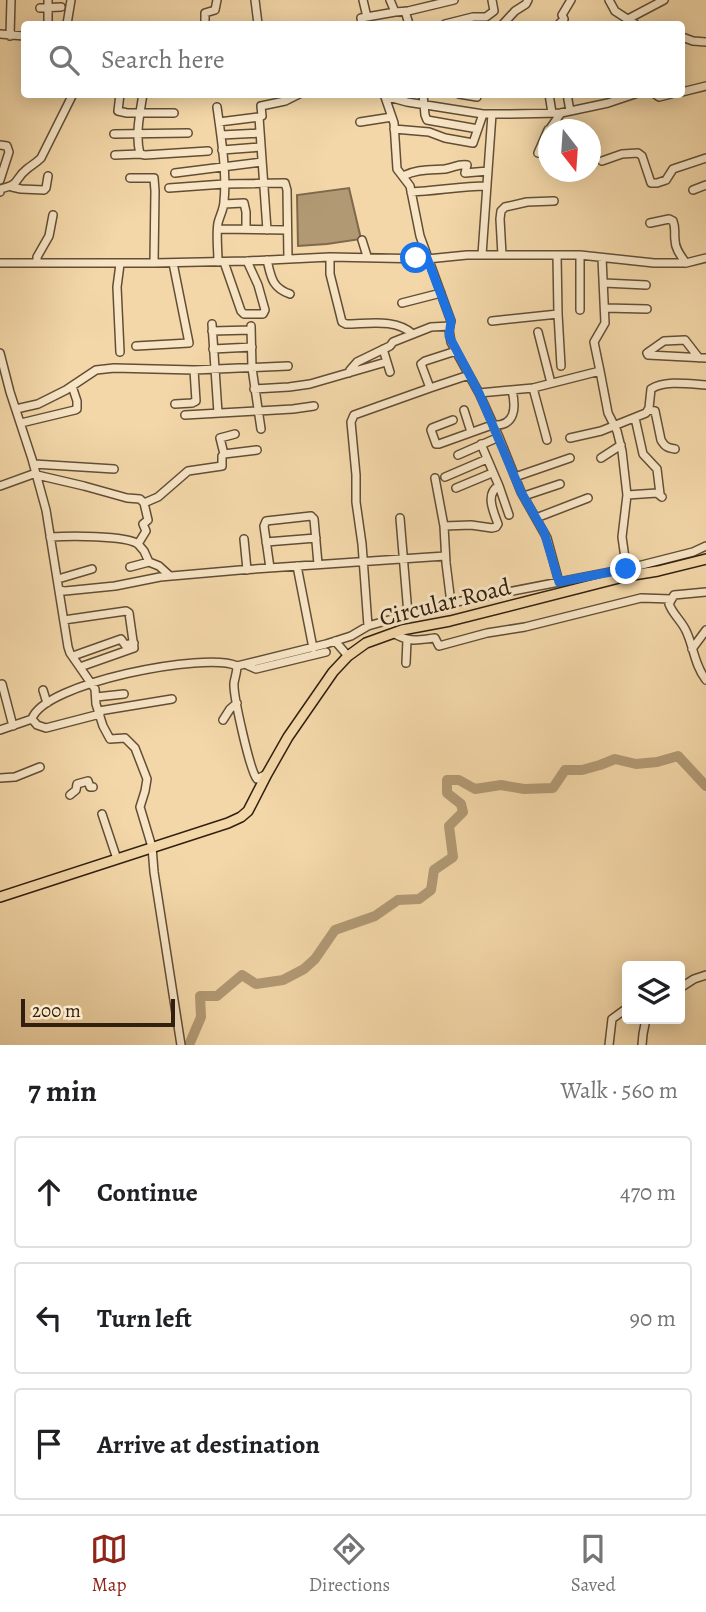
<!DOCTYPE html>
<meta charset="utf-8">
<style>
body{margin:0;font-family:Alegreya,serif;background:#f6f6f6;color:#202124}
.controls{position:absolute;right:21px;bottom:21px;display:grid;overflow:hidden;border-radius:7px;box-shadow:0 4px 18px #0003}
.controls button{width:63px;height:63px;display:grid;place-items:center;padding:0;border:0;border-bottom:2px solid #e0e0e0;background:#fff;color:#202124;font:35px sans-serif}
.compass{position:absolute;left:538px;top:119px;width:63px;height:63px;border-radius:50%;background:#fff;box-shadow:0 4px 18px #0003;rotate:163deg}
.scale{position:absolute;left:21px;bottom:18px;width:154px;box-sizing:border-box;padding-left:7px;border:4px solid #312010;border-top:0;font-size:19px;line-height:24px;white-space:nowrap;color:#312010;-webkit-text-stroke:5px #f7e5c6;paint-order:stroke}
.stop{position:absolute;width:21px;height:21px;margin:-16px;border:5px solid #1a73e8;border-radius:50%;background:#fff}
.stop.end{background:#1a73e8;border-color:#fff;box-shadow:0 2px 7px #0008}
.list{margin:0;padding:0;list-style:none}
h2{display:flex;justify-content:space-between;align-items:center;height:91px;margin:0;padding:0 28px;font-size:30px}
h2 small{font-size:23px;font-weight:400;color:#757577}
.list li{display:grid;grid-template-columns:46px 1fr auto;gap:21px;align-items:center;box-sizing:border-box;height:112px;margin:0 14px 14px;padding:0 14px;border:2px solid #e0e0e0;border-radius:7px}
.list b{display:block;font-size:26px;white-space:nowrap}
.list em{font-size:23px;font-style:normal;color:#757577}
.icon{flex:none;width:38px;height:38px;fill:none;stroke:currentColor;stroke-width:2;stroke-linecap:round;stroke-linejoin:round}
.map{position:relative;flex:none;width:706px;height:1045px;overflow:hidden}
.search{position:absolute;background:#fff;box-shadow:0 4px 18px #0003;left:21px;right:21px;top:21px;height:77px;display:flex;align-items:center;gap:18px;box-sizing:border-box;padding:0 24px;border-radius:7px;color:#757577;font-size:26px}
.sheet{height:469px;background:#fff}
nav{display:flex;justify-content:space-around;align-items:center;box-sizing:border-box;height:98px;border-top:2px solid #e0e0e0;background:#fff;font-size:19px;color:#757577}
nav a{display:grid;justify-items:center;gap:4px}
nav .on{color:#8f2418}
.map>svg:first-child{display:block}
</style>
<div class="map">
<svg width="706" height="1045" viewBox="0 0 706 1045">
<rect width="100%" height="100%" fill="#f3d7a8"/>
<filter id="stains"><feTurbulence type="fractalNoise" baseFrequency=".00286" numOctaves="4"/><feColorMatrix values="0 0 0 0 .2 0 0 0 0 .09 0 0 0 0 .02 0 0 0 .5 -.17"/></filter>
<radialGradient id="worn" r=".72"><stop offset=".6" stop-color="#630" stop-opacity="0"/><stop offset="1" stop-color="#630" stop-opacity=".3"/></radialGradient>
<path fill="#b19974" stroke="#7e694c" stroke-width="2" d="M349 188 361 239 327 244 298 246 297 195Z"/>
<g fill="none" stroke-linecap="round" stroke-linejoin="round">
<path stroke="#b19974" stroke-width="10" d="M189 1045 201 1017 200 996H217L242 975 256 984 283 980 304 969 315 959 335 930 375 916 398 900 419 899 431 890 434 870 453 857 449 826 463 812 461 804 447 793V780H459L475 789 501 785 524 789 553 788 565 770H582L600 765 615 759 636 764 657 762 678 756 706 786"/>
<defs>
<path id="minor" d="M48 0V24
M255 0 258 24
M363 0 367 17
M390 0 395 12 408 11 454 0
M609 0 615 11 635 24
M40 8 61 7
M405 11 409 24
M628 19 664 0
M67 24 71 0
M205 24V13L215 10 217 0
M362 24 361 18 395 12
M445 24 473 17H486L494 11 492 0
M503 24 515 11 526 4 528 0
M559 24 564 19 562 15 571 0
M0 34 24 36
M10 36 11 0
M682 37 693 41 706 42
M682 92 706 86
M120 94 118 111 127 113H174
M143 94C140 113 135 135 140 154L145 155 208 151
M384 94 394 123 397 169 410 186 420 236 451 321 449 330 451 342 479 393 499 437 458 455
M423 94 425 115 427 120 478 129
M459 94 477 97V94
M549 94 552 113
M567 94 570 111
M655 94 659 97 671 94
M385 96 407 102 483 114H510L561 113 608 103 635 94
M217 107C221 135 227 174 224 201 224 209 220 215 218 223 216 235 218 249 218 262
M219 122 259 117
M360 122 392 117
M394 129 429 132 445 138 473 143 483 114
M549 130 561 113
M114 134 188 133
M221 135 260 133
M0 145 7 146 9 152 0 180
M222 150 261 147
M538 153 548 130
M115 155 140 154
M602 161 622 154 638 153 642 156 651 183H657L666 180 673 169 706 158
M175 173 262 162
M403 176C417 169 430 170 445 169 455 167 458 164 467 165L465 173 488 171
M130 178H154L155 191 154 263
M12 187 21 189 44 190 46 188 48 176
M169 188 224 184 285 183 287 190 288 259
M693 190 706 185
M0 192V189C22 184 13 180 27 169 32 165 36 163 41 158L73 94
M411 192C437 191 461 186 487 186
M224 204 244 203 246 212V229
M650 223 669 219 673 221C676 229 674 232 675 240 675 249 681 256 686 263
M218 229 287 230
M267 230 259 117 262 116 261 106 285 101 299 94
M362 240 367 256
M482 255 492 114
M502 255 500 219 501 211 505 207 527 202 554 201
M557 255 558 314 561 366
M580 255V310
M330 257V274L342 322 346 324C368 324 395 318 413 334
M267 260C271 277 272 288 290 294
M224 262 241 311 244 314H263L265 310 258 285 247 261
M0 263H154L247 261 330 257 427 259 467 255H580L654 263H686L706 258
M37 263V257L49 236 53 215
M604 283 646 285
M402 303 441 293
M605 308 647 309
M492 321 558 314
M212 324 218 413
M251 326 252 368 261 429
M212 331 251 330
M538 332 551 383
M136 346 189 343 173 263
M213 349 252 347
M383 349 390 372
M456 351 425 361 421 364 430 388 469 375
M120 352 117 287 120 264
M0 353 10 392 32 459 46 510 68 647 70 653 95 689 96 704 103 726 110 739 125 738 135 748 147 779 145 791 140 807 152 847 154 872 181 1045
M699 358 685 340 664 341 647 353 648 355 706 358
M600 371 608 413 617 431 622 451 627 495 622 537 627 572
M349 373 350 370 357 362 390 346 393 342 431 327 450 326
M533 388 547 440
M254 389 289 387 310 384 386 362
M479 393 533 388 600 371 594 342 605 323 602 258
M175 404 192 403 196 401 194 370
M16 409 38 404 66 390 96 370 114 368 194 370 288 366
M464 410 471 432
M648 410 655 411 661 440C665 447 668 448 675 449
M185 415 293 409 314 406
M635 418 643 454 657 469 660 494
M453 420 432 428 431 430 436 444H439L492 425C516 427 516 407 512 390
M21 423 75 410 77 409V401L72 386
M499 437 521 492 547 538 559 582
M570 438 601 431 646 413 649 408 651 389C665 380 689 384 706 385
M224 454 257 450
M601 458 621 445
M34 464 114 469
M37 475 84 486 127 498 140 499 144 503 148 520 143 524 146 531 138 544 144 551 149 562 159 566 170 576
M445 477 487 459
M515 477 570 458
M435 478 444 526 446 563 451 603
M0 486 36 473
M499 486 509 515
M456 488 492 473
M627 495 657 493 662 497
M524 496 560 484
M144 503 158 497 188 471 222 466V456L224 454 220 438 235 434
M400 518 408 614
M536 518 588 498
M444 526 471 525 492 528 496 527 498 524C493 511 485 493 499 486L481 444
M50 537C68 536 125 535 138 544
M244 539 247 570
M266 542 316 538
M297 566 313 648
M130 567 149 562
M270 568 264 526 266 521 311 516 314 519 318 564
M58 579 92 569
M59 590 65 591 115 586 160 577 240 570 445 556
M706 592 674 595 669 604C673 615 683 622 687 633 694 649 695 666 706 680
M64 620 126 611 129 613 134 648 80 667
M368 626 362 544 356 502V475L351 422 354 415 430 388
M393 633C410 643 417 640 435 638L439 646 487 633 525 627 641 598 671 599
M335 641 348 656
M692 649 706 630
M73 656 121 639 125 645 134 643
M406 663 407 640
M247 665 256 669 326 652
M2 684 13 726
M43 690 47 703
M96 697 124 694
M99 711 172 699
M32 719 37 725 46 728 100 714
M223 720 230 709 237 703
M0 730 32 719C43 683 207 651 237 666
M267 774 257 779C250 771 233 695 234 683 235 677 237 672 237 666L326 644 351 636 368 626 441 605 626 569 693 552 706 546
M0 778 15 777 40 767
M70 795 76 790 77 784 88 781 90 787H93
M102 814 117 859
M680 988 694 979 706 975
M609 1045 612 1019 627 1008
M642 1045 643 1034 646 1019"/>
<path id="major" d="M0 897 228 823 241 817 248 811 267 774 288 737 333 672 348 656 366 643 402 630 450 621 627 576 658 571 706 559"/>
</defs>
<use href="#minor" stroke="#624e36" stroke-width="10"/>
<use href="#major" stroke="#312010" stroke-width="12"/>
<use href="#minor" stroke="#f7e5c6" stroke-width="7"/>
<use href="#major" stroke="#f3d7a8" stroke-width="9"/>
</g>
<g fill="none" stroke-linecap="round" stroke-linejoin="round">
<path stroke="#1a73e8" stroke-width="9" d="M416 258H427L451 321 449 336 479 393 521 492 544 532 559 582 626 569"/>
</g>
<g text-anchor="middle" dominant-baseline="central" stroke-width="6" stroke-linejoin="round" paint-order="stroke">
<g font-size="24" fill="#312010" stroke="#f7e5c6">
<text transform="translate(445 602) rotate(-14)">Circular Road</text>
</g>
</g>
<rect width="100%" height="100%" filter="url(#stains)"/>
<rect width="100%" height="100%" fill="url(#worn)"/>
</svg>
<div class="controls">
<button><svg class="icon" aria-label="layers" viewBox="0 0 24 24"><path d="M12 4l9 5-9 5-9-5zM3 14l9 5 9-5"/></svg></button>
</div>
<svg class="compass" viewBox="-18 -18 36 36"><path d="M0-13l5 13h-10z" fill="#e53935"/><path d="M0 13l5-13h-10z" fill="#757577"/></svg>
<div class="scale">200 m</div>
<div class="stop" style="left:416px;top:258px"></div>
<div class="stop end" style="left:626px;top:569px"></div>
<div class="search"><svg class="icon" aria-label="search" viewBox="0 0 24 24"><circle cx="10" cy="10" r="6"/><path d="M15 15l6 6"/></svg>Search here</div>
</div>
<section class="sheet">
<h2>7 min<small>Walk · 560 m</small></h2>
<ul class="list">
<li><svg class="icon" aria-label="ahead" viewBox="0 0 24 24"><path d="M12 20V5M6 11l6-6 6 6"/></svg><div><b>Continue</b></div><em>470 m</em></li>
<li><svg class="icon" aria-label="left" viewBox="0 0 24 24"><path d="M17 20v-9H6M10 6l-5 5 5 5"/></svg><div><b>Turn left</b></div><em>90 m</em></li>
<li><svg class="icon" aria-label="arrive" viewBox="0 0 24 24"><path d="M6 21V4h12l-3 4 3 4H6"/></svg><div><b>Arrive at destination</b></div></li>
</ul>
</section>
<nav>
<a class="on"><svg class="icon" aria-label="map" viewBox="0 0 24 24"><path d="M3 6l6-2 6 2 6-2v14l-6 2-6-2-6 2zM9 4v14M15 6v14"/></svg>Map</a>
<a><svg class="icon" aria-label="directions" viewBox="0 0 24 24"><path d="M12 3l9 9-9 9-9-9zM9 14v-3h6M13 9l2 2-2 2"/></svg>Directions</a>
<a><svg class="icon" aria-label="saved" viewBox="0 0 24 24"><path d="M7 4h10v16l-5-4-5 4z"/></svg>Saved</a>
</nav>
